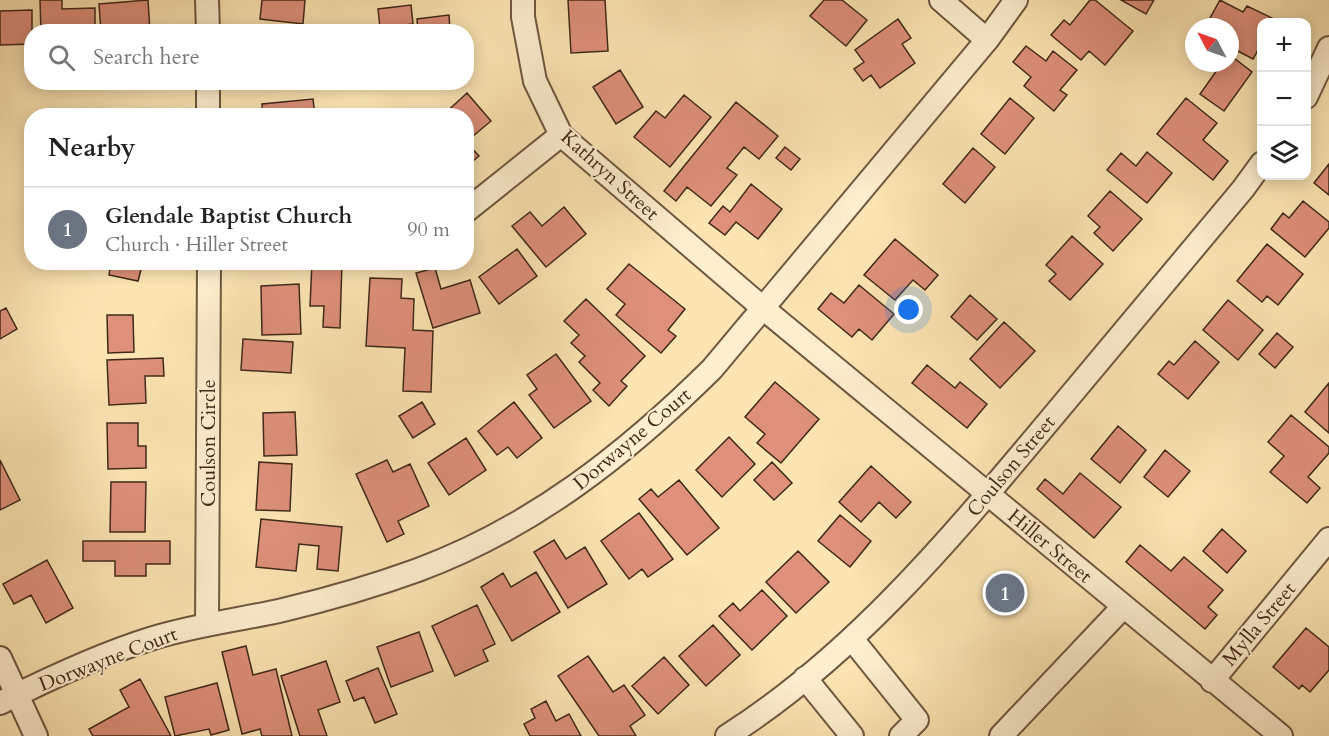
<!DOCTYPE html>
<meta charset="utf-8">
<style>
body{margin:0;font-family:Cardo,serif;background:#f2f2f2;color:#222}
.controls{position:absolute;right:18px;top:18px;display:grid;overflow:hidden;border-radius:12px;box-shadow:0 3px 15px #0003}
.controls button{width:54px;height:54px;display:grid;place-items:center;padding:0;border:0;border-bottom:2px solid #e0e0e0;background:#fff;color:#222;font:30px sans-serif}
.compass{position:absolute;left:1185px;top:18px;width:54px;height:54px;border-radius:50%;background:#fff;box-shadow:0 3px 15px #0003;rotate:311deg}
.you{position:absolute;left:909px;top:310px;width:21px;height:21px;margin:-15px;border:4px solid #fff;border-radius:50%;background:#1a73e8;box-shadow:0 0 0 9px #1a73e833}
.badge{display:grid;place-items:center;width:39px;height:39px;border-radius:50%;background:#8f2418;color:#fff;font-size:20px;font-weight:700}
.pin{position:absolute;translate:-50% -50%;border:3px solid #fff;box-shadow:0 2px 6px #0006}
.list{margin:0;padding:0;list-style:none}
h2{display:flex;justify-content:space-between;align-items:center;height:78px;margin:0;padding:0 24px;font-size:26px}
h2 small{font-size:20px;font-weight:400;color:#767676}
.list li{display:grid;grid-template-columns:39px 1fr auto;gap:18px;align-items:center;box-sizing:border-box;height:84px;padding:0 24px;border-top:2px solid #e0e0e0}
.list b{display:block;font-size:22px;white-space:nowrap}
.list p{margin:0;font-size:20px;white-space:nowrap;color:#767676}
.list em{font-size:20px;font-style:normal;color:#767676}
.icon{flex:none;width:33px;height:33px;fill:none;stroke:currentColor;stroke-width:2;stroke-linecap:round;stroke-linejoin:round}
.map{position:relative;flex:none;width:1329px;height:736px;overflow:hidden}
.search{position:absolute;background:#fff;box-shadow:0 3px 15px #0003;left:24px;top:24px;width:450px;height:66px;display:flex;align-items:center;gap:15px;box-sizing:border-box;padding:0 21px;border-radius:24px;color:#767676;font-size:22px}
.panel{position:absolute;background:#fff;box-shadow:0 3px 15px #0003;left:24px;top:108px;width:450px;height:162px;border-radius:24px}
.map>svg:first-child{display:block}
</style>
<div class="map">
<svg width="1329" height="736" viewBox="0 0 1329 736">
<rect width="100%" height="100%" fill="#fce5b3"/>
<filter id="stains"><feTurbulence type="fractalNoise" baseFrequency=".00333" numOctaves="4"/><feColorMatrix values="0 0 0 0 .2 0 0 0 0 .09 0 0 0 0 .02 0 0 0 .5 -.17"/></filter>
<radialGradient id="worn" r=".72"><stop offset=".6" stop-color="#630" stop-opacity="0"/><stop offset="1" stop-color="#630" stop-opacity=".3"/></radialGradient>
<path fill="#de907a" stroke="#412919" stroke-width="1.5" d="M40 0H62V9L95 8V32H41Z
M148 0 150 32H101L99 4Z
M262 0H305L303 24 260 19Z
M568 0H605L608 51 571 53Z
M824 0H842L867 20 846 46 810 16Z
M1090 0H1095L1133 31 1105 65 1089 51 1081 60 1051 35 1064 20 1070 25Z
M1121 0H1154L1146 14Z
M1220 0 1243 12 1247 6 1274 19 1272 22H1262V43L1253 59 1230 47V27H1205Z
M411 5 413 24 380 28 378 9Z
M32 10V44L0 45V11Z
M449 15 450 32H418L417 19Z
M898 19 911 38 902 44 915 63 880 88 871 75 863 81 854 69 864 62 855 50Z
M311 26V32H262V28Z
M1026 46 1046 61 1053 51 1077 70 1060 90 1067 95 1054 111 1024 86 1031 77 1013 62Z
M1230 55 1252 72 1224 111 1200 94 1222 63H1230Z
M620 70 643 107 616 124 593 87Z
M467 93 491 121 466 142V116H442Z
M684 95 711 117 670 167 634 137 656 111 665 118Z
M1010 98 1034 118 1005 154 981 134Z
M1186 98 1217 123 1203 140 1228 161 1213 180 1157 134Z
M313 99 315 116H263L262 104Z
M736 102 778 136 759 159 744 147 727 168 737 175 711 206 687 187 676 201 664 191Z
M466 142 479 156 466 167Z
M785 147 800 159 791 170 776 158Z
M973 148 995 167 965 203 943 184Z
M1147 152 1172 173 1147 203 1107 170 1121 153 1136 166Z
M1329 164V195L1314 183Z
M751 184 782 209 758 239 736 222 725 235 709 223 723 206 730 212Z
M1110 191 1142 219 1113 251 1094 233 1100 227 1088 216Z
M1303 201 1329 222V228L1305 257 1271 229 1283 213 1289 218Z
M564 207 586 234 546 267 512 226 530 212 542 226Z
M1072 236 1103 264 1070 300 1049 281 1056 274 1046 265Z
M895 239 938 275 925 290 913 280 895 300 864 275Z
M1267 244 1303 274 1278 305 1267 296 1262 302 1237 281Z
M517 249 537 276 499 304 479 277Z
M111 262H143L138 281 109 275Z
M312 262H342L340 328 323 327 324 306H310Z
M629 264 685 309 668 330 676 336 661 353 616 315 625 304 607 289Z
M435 268 441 289 470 280 480 313 433 328 416 273Z
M370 278 402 279 401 298 414 299 413 330 433 331 431 392 403 391 405 348 366 346Z
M299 284 301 334 262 335 261 286Z
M859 285 894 314 872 340 859 329 852 337 818 309 831 293 844 303Z
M970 295 997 319 977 340 951 317Z
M586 299 645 356 621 381 627 386 609 406 593 390 600 383 579 362 585 356 571 343 579 335 564 321Z
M1228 300 1263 330 1238 360 1203 330Z
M6 308 17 329 0 339V311Z
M107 315H133L134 352 108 353Z
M1004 322 1035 351 1000 388 970 359Z
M1277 333 1293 347 1275 368 1259 354Z
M243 339 293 342 291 373 241 370Z
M1195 341 1219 362 1188 399 1158 374 1169 361 1174 365Z
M556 354 591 401 554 428 529 395 537 389 527 375Z
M163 358 164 376H145L146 403 109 405 107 360Z
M927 365 955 388 960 382 987 404 967 428 912 383Z
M775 382 819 419 781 463 757 443 765 434 745 417Z
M1329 383V433L1305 412Z
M422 402 435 424 413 438 399 416Z
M514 402 542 438 517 458 508 447 497 455 478 431Z
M295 412 297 455 264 456 263 413Z
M1291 415 1329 447V453L1308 477 1320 488 1307 503 1270 472 1284 456 1268 442Z
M107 423H138V446H146V468L108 469Z
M1118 426 1146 450 1120 483 1091 459Z
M729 437 755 464 722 497 696 470Z
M466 438 486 470 449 495 428 463Z
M1165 450 1190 471 1168 497 1144 477Z
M0 460 20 500 0 510Z
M387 460 393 472 410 464 429 506 398 521 404 534 387 542 356 474Z
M259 462 292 464 290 511 256 510Z
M772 462 792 483 774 500 754 480Z
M871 466 911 502 896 518 879 502 861 522 839 502Z
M1080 473 1121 507 1094 538 1037 489 1045 479 1063 494Z
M679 480 719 528 687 555 639 499 651 489 658 497Z
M111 482H146L145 532H110Z
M639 513 673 559 648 577 642 569 629 579 601 541Z
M840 515 871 541 850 567 818 541Z
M261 519 342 527 338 571 317 569 319 546 299 544 296 571 256 567Z
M1222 529 1246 551 1227 573 1203 551Z
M554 540 566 559 585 547 607 584 568 608 534 552Z
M83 541H170V564H146V576H115V561H83Z
M1140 545 1171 571 1184 557 1223 590 1208 607 1217 615 1205 629 1126 562Z
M798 551 829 582 796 613 766 582Z
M47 560 73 608 46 623 31 595 14 604 3 584Z
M536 572 560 612 512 641 481 587 503 573 511 587Z
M762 590 787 616 752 650 719 616 733 603 740 611Z
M477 605 495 644 483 650 488 661 455 676 432 626Z
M713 625 740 655 706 686 679 656Z
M1306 628 1329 647V670L1310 692 1302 685 1299 689 1273 667Z
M419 632 433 671 391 687 377 647Z
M246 646 253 675 276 669 292 736H262L260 729 242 734 222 652Z
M588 656 613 692 624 685 645 715 630 726 636 736H599L558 676Z
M664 657 689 685 658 714 632 686Z
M326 661 340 702 318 710 327 736H300L281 676Z
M378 668 397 714 375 723 364 697 354 701 346 681Z
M140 679 171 736H93L89 729 129 707 120 690Z
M217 683 229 730 211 735 209 729 175 736 165 697Z
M546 701 556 721 569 714 581 736H530L524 724 535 718 531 709Z"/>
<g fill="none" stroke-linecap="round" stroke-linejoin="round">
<defs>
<path id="minor" d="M207 0 208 32
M523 0V17L535 81 561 135 764 309 1281 736
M941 0 987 40
M208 82V116
M1306 97 1329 48
M466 211 561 135
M207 624 209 262
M852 639 917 720 901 736
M0 658 36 736
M805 678 852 736
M1212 681 1329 539
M0 703C48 679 99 655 150 639 194 625 239 620 283 610 329 599 374 586 418 570 532 528 626 454 712 369L987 40 1016 0
M727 736C850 658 946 544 1039 433 1107 352 1175 271 1243 189L1262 163
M1001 736 1123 607"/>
</defs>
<use href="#minor" stroke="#705840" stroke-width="26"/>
<use href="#minor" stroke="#fdeece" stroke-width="22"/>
</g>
<g text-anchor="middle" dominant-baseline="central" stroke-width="4.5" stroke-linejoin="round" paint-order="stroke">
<g font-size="20" fill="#412919" stroke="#fdeece">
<text transform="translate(610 175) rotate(42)">Kathryn Street</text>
<text transform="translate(632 439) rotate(-40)">Dorwayne Court</text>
<text transform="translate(208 443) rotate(-90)">Coulson Circle</text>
<text transform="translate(1011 466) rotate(-50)">Coulson Street</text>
<text transform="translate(1050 546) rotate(40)">Hiller Street</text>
<text transform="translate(1259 624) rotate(-50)">Mylla Street</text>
<text transform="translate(108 659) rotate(-21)">Dorwayne Court</text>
</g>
</g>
<rect width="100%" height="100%" filter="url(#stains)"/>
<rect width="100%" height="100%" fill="url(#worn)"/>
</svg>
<div class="controls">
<button>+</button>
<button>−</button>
<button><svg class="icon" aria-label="layers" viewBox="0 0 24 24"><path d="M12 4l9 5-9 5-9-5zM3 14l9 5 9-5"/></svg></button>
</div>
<svg class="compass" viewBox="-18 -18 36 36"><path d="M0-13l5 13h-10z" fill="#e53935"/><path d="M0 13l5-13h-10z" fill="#767676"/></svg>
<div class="you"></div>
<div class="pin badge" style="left:1005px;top:593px;background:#6b7280">1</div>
<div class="search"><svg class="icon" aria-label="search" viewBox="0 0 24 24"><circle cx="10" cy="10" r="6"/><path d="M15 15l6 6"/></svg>Search here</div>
<section class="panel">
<h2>Nearby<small></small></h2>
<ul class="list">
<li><span class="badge" style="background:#6b7280">1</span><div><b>Glendale Baptist Church</b><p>Church · Hiller Street</p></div><em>90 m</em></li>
</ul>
</section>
</div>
